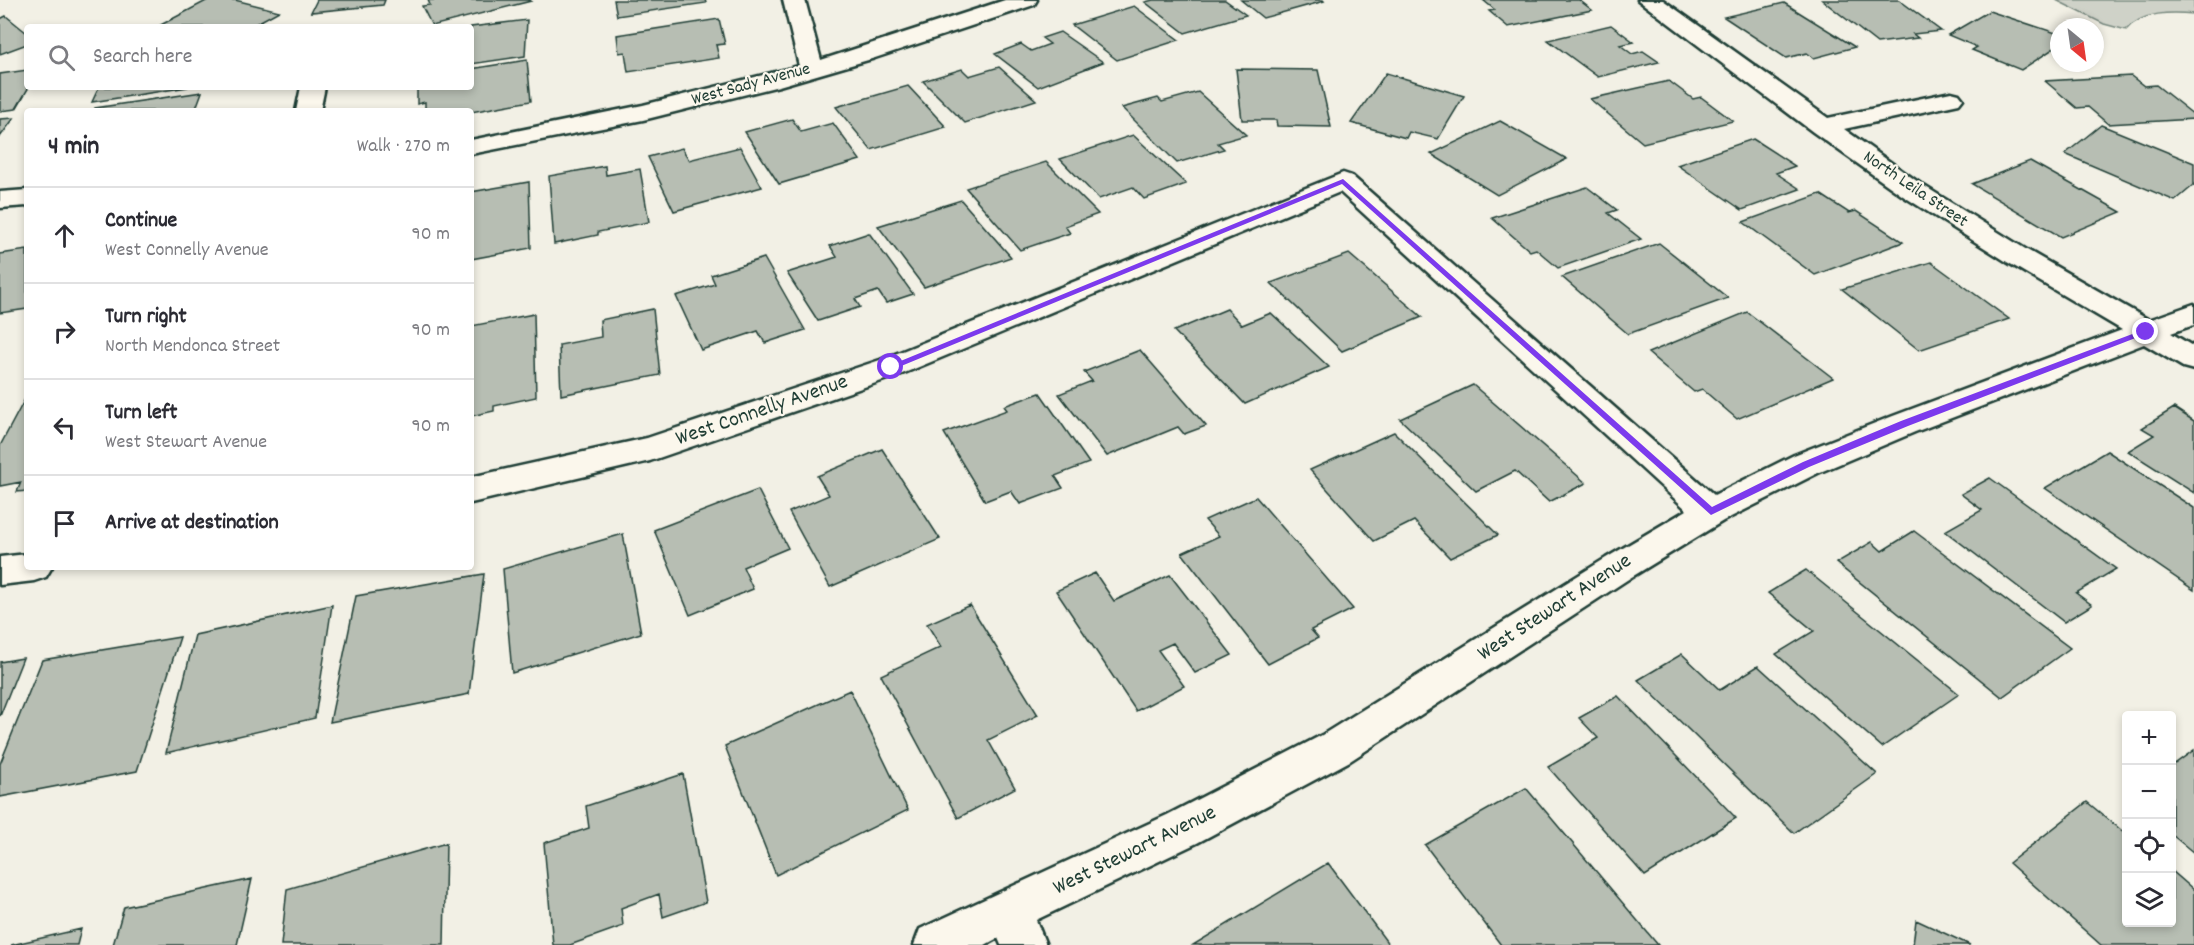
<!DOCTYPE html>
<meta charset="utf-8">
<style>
body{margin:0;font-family:Dekko,sans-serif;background:#f2f2f3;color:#2b2b33}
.controls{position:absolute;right:18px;bottom:18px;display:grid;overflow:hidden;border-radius:6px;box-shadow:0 3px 9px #0003}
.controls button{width:54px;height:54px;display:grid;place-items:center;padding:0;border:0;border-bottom:2px solid #e1e1e2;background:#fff;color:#2b2b33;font:30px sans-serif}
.compass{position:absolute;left:2050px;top:18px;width:54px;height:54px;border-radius:50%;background:#fff;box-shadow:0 3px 9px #0003;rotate:151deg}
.stop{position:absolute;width:18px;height:18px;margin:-14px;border:4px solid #7c3aed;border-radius:50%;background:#fff}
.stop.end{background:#7c3aed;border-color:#fff;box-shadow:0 2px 6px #0008}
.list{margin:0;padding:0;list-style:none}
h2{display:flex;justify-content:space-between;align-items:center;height:78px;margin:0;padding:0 24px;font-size:26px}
h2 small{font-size:20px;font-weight:400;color:#7c7c81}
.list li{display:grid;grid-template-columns:39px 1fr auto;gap:18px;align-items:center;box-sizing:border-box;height:96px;padding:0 24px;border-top:2px solid #e1e1e2}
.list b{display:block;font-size:22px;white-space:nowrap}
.list p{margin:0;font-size:20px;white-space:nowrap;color:#7c7c81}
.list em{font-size:20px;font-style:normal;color:#7c7c81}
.icon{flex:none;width:33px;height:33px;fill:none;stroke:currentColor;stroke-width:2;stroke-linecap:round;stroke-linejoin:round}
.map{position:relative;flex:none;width:2194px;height:945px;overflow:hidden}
.search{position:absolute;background:#fff;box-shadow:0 3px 9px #0003;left:24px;top:24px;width:450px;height:66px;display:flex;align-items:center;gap:15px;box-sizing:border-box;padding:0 21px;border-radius:6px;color:#7c7c81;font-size:22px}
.panel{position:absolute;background:#fff;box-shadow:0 3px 9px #0003;left:24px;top:108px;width:450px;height:462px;border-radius:6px}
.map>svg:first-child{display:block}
</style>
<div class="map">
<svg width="2194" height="945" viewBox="0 0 2194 945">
<rect width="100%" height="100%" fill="#f2f0e5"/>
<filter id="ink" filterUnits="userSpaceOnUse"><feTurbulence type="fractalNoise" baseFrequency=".0167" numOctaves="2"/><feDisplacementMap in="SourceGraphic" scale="12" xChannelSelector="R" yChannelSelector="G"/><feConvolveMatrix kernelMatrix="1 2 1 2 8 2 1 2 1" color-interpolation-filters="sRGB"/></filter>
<g filter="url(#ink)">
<path fill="#cfd2c8" stroke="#77887e" stroke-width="1.5" d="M2056 0H2194V14C2172 12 2142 11 2126 30L2104 24Z"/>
<path fill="#b7beb3" stroke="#1f3d34" stroke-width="1.5" d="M208 0H235L279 11 257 23 265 25 261 27H157Z
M317 0H385L383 5 311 12Z
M428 0H530L531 1 432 26 422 6 430 5Z
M614 0H705L706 3 617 16Z
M1153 0H1225L1246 15 1185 33 1145 2Z
M1241 0H1323L1324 1 1263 18Z
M1483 0H1579L1592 10 1508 27 1489 11 1495 10Z
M1822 0H1899L1941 31 1913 34 1918 38 1877 43Z
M1784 3 1855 47 1814 58 1807 53 1786 58 1724 17Z
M1134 6 1179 40 1117 60 1072 25Z
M1989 11 2059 34V45L2021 70 1972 50 1977 47 1948 35Z
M6 16 27 33V44L0 54V19Z
M719 19 725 44 716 45 719 58 628 72 625 52 619 53 617 35Z
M527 20 525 56 471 64V27Z
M1611 25 1634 42 1620 45 1632 54 1643 51 1659 62 1598 77 1548 40Z
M1060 32 1103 62 1038 87 995 54 1021 44 1031 51 1050 44 1042 38Z
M527 60 531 101 471 112 425 111V102L417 104V87H471V69Z
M999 67 1036 100 965 123 923 81 962 69 969 76Z
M1236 69 1318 70 1331 127 1277 126 1276 120H1242Z
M27 70V87H29L16 109 0 111V74Z
M1386 73 1464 96 1438 139 1409 132 1406 138 1351 123Z
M2131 76 2144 86 2156 85 2194 115V119L2108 124 2088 107 2077 108 2045 81Z
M1669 81 1693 99 1701 97 1733 121 1643 143 1590 99Z
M908 86 946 127 871 150 836 107Z
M99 87H188L92 102Z
M202 92 195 111H94L95 108Z
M1198 92 1246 135 1218 143 1224 149 1177 163 1122 108 1158 98 1162 102Z
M14 118 0 137V119Z
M792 119 801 132 833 123 860 160 779 184 745 132Z
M1500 121 1567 159 1497 195 1431 154Z
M2101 125 2194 163V185L2175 201 2065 154Z
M1133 135 1186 184 1144 199 1133 187 1099 199 1060 159Z
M1753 139 1795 166 1776 173 1800 189 1742 210 1677 165Z
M740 147 762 187 674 211 648 157 682 148 689 160Z
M2030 161 2121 212 2061 237 1972 184Z
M1046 162 1098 214 1065 226 1070 233 1020 250 966 188Z
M605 166 606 175 640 169 649 222 598 232V235L554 244 549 176Z
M529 182 531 248 471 259V192Z
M1587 187 1617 210 1608 213 1641 239 1558 268 1536 249 1530 251 1492 218Z
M1820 194 1849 213 1856 211 1903 242 1815 275 1743 222Z
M961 200 1011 257 924 287 878 226Z
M869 233 913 294 886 303 878 291 855 299 860 307 818 321 787 273 837 257 830 246Z
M1659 243 1728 298 1628 334 1562 277Z
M27 250V309L0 313V254Z
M1349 254 1422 317 1342 351 1271 283Z
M764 258 805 330 765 343 758 331 701 350 676 296 715 284 711 275Z
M1931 262 2009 319 1919 350 1842 289Z
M653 309 660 375 561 395 559 345 601 337 600 320Z
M1227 309 1242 325 1271 313 1329 367 1245 404 1174 331Z
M1747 312 1833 378 1737 419 1702 389 1694 392 1648 353Z
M534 314 536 397 494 406V411L471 416V326Z
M1140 350 1206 426 1184 434 1178 427 1107 456 1059 394 1092 381 1084 372Z
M1473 385 1586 483 1549 502 1515 471 1476 491 1400 419Z
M1040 393 1089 463 1055 476 1063 488 1020 504 1011 491 985 501 944 433 1007 410 1004 406Z
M27 395V491L17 492 21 482 0 486V446Z
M2174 408 2194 421V493L2128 451 2154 435 2142 428Z
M1394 432 1498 535 1450 558 1414 521 1374 541 1310 470Z
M882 449 940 539 830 587 789 512 829 495 817 476Z
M2107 451 2194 508V590L2045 488Z
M1990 478 2116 569 2076 593 2092 605 2064 622 1945 531 1982 510 1961 494Z
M758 490 788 548 743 567 753 589 690 615 654 530Z
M1256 497 1353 609 1311 630 1318 638 1268 664 1182 553 1219 536 1205 520Z
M1914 531 2070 648 2002 697 1836 563 1872 542 1882 551Z
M623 534 641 633 512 673 503 569Z
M1806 570 1959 694 1882 747 1776 654 1814 631 1768 593Z
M1095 573 1114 601 1170 575 1232 655 1195 673 1173 643 1158 650 1184 686 1136 711 1056 591Z
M484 574 469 694 330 722 356 596Z
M332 605 315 718 166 753 195 635Z
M970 605 1038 715 988 740 1015 788 958 818 881 675 941 647 927 624Z
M180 637 137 771 0 797V764L42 660Z
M1682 654 1720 690 1758 666 1877 774 1794 833 1638 680Z
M23 658 0 716V662Z
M850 690 908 810 776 875 725 746Z
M1618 696 1736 818 1645 876 1548 767 1598 738 1579 718Z
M2194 750V853L2172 835V766Z
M683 774 706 902 663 917 659 894 621 908 623 926 570 945H553L544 843 589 828 586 806Z
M1526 788 1658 945H1501L1425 845Z
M2087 802 2126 834V922H2172V871L2194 890V945H2101L2009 863Z
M446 843 444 945H281L287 889Z
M1328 863 1389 945H1193Z
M252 879 237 945H113L124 907Z
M1916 920 1970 945H1913Z
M81 929 77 945H11Z"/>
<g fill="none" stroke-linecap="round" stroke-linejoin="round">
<defs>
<path id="minor" d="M783 0H805L821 60 1005 0H1037L1034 5 875 58 779 86 643 120 471 154V140L643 105 799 66Z
M1638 0H1663L1828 118 1951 92 1959 94 1963 99 1959 104 1844 129 1921 184 2027 250 2149 320 2194 304V325L2171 333 2194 347V370L2183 367 2144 344 1915 432 1818 473 1723 521 1630 578 1350 761 1197 843 1036 920 1046 945H1001L998 938 985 945H914L920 929 1167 815 1322 735 1606 558 1687 510 1340 192 902 374 650 461 471 503V477L647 438 880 360 1343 173 1352 176 1714 495 1794 455 1893 416 2122 330 2007 262 1903 196 1813 132Z
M301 87H325L320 111H296Z
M27 190V206L0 208V192Z
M27 554V567H52L46 577 34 581 0 585V557Z"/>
</defs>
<use href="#minor" stroke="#1f3d34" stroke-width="5"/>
<use href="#minor" fill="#fbf7ec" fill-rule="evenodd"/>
</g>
</g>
<path fill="#7c3aed" d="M1343 179 1712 507 1803 462 1901 421 2143 330 2151 332 1908 426 1809 467 1711 515 1342 184 894 369 886 367Z"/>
<g text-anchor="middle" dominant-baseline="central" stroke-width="4.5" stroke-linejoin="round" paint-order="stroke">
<g font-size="18" fill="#1f3d34" stroke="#fbf7ec">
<text transform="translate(751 85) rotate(-15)">West Sady Avenue</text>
<text transform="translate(1915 190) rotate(34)">North Leila Street</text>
</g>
<g font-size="22" fill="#1f3d34" stroke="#fbf7ec">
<text transform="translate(762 411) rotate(-19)">West Connelly Avenue</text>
<text transform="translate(1555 608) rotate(-33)">West Stewart Avenue</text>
<text transform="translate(1135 851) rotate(-26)">West Stewart Avenue</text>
</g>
</g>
</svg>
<div class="controls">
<button>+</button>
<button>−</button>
<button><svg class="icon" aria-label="locate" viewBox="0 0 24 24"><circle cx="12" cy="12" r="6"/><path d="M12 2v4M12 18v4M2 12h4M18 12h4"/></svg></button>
<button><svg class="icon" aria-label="layers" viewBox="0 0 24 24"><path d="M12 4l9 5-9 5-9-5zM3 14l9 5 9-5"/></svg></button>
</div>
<svg class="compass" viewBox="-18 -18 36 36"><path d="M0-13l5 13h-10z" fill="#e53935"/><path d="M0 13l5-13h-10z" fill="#7c7c81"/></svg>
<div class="stop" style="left:891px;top:367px"></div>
<div class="stop end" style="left:2146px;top:332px"></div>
<div class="search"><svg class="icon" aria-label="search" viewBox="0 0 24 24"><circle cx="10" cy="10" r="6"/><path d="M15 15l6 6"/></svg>Search here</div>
<section class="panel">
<h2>4 min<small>Walk · 270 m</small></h2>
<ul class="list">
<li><svg class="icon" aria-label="ahead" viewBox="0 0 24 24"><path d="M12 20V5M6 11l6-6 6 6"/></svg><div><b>Continue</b><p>West Connelly Avenue</p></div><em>90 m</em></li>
<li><svg class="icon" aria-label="right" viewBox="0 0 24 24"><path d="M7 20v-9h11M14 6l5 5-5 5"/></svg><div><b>Turn right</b><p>North Mendonca Street</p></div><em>90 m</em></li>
<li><svg class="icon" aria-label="left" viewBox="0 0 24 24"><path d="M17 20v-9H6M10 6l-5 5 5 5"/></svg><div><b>Turn left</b><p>West Stewart Avenue</p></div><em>90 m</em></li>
<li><svg class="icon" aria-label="arrive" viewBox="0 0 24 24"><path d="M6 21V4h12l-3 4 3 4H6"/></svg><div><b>Arrive at destination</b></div></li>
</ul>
</section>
</div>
